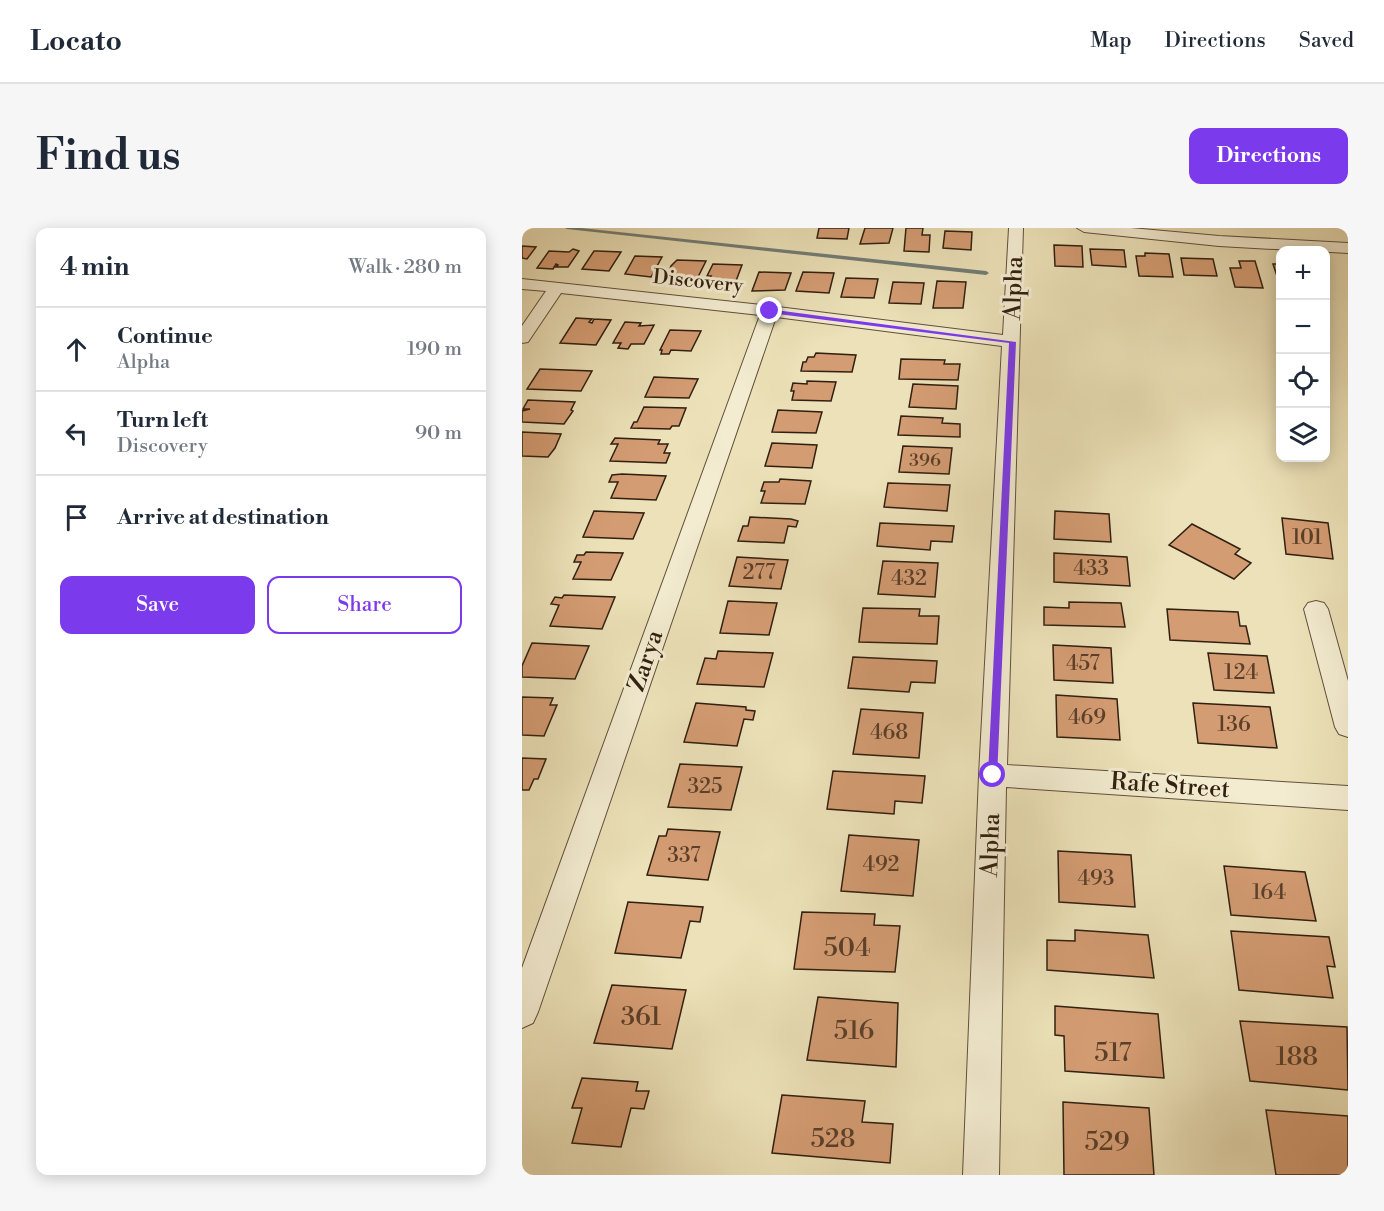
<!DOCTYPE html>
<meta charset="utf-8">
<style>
body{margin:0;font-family:"Libre Bodoni",serif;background:#f6f6f7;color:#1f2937}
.controls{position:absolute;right:18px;top:18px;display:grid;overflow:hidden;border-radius:12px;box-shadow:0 3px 15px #0003}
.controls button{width:54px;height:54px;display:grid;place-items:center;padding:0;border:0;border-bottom:2px solid #e0e1e3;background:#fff;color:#1f2937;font:30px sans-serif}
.stop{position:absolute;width:18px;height:18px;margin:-14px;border:4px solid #7c3aed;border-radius:50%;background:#fff}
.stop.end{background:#7c3aed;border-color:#fff;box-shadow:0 2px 6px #0008}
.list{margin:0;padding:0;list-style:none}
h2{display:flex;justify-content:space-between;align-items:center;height:78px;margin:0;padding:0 24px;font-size:26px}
h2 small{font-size:20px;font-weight:400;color:#747a83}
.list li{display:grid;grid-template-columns:39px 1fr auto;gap:18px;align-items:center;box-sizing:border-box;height:84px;padding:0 24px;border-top:2px solid #e0e1e3}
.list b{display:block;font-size:22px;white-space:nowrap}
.list p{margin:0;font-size:20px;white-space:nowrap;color:#747a83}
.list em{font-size:20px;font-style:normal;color:#747a83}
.actions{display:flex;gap:12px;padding:18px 24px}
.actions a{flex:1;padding:14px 0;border:2px solid #7c3aed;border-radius:12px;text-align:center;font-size:21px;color:#7c3aed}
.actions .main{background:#7c3aed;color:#fff}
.icon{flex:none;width:33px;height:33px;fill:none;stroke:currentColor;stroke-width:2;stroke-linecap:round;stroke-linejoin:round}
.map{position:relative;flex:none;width:826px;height:947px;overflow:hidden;border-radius:12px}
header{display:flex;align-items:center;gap:36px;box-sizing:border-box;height:84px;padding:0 30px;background:#fff;border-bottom:2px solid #e0e1e3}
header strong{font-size:28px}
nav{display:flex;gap:33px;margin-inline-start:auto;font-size:21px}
.intro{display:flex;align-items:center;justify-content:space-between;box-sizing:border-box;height:144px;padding:0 36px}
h1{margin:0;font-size:42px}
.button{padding:15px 27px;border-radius:12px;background:#7c3aed;color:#fff;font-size:21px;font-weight:700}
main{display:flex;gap:36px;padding:0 36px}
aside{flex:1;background:#fff;border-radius:12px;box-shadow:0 3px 15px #0003}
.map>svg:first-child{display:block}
</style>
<header>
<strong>Locato</strong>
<nav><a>Map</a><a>Directions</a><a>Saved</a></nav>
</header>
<div class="intro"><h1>Find us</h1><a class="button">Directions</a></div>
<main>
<aside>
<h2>4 min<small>Walk · 280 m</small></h2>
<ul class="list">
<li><svg class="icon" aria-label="ahead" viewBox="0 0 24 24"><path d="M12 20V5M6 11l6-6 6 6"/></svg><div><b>Continue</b><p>Alpha</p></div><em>190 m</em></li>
<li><svg class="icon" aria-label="left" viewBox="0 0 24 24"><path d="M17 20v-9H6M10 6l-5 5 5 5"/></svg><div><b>Turn left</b><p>Discovery</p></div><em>90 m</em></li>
<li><svg class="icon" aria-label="arrive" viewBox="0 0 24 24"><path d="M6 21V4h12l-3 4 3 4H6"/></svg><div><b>Arrive at destination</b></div></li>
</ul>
<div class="actions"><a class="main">Save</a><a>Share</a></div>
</aside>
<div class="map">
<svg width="826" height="947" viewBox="0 0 826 947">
<rect width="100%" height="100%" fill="#ece1b8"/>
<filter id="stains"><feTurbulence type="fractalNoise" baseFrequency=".00333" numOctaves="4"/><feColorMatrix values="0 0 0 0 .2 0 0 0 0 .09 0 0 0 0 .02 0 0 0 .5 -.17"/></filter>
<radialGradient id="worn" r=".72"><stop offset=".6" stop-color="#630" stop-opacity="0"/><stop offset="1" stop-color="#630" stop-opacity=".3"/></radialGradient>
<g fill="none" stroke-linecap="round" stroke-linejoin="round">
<path fill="#727d76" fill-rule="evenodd" d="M43 0H59L464 43 467 45 464 47 45 1Z"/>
</g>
<path fill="#d49c73" stroke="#312011" stroke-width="1.5" d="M297 0H327L325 11 295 10Z
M343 0H371L367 15 338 16Z
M384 0H401L400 7H408L407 24 382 23Z
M423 3 450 4 449 22 421 20Z
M532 17 560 18 561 39 533 38Z
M0 18 14 19 5 31 0 30Z
M51 21 57 23 46 39H34L36 37 34 36 31 41 15 40 27 23 47 24Z
M568 21 602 22 604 39 570 37Z
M72 23H75L99 24 87 43 60 41Z
M623 25 647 26 651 49 617 48 614 28H623Z
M113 28 140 29 129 49 103 46Z
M659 30 691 31 695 48 662 47Z
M155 32 184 33 174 53H158L160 49 145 50 149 38Z
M717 33H733L741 60 713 59 708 40H719Z
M191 36 220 37 214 53H186L189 48H185Z
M751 36H758V54H757Z
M237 44 269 45 263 62 230 63Z
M281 44 312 45 307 65 274 63Z
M324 50 356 51 352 70 319 69Z
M415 53 444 54 441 80H411Z
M371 54 402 55 399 76 367 75Z
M54 90 70 91 67 94 70 95 72 91 89 92 74 117 38 115Z
M103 94 119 95 117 98 132 97 122 116H109L106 121 96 120 99 115H91Z
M148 102 179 103 169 123 149 122 147 126H139L140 122H138Z
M294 125 334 127 330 144 279 143 281 134H284L286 129H292Z
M379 131 423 132 422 136H438L436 152 377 151Z
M18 141 70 143 59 163 5 161Z
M132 149 176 151 167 170 123 169Z
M285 153 314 154 309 173 270 172 272 163H269L271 155 285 156Z
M391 156 436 158 434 181 387 179Z
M6 172 53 174 49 182 51 183 42 196 0 194V183L8 181H1Z
M122 179 164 180 157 198H150L148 201 109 200 112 194H115Z
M256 182 300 184 294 205 250 204Z
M379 188 421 190 420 195 438 196V209L376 207Z
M0 204 39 206 33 220 26 229 0 228Z
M93 210 138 212 136 216H146L142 225H148L144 235 88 233 96 216H89Z
M250 215 295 217 290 240 243 238Z
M381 218 430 220 427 246 377 244Z
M100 246 144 248 134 272 89 270 96 254H87L90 247Z
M258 251 289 253 283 276 239 275 243 263H239L242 254H257Z
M366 255 428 257 425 283 362 279Z
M72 283 122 285 111 311 61 309Z
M533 283 587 286 589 314 532 311Z
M228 289 269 291 276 293 274 299 266 298 262 315 216 313 221 298H226Z
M760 290 806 295 811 331 764 326Z
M358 295 432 298 430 314 409 313 408 322 355 318Z
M670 296 718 321 713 326 729 335 712 351 647 317Z
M64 324 101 325 89 352 51 351 59 334H52L55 327H62Z
M532 325 605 329 608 358 532 354Z
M215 329 266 332 259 361 207 358Z
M361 333 416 335 413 369 356 366Z
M42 367 93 369 80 401 28 398 37 377 29 376 33 369 40 370Z
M206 373 255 375 247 407 198 405Z
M547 374 599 375 603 399 522 397V379L547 380Z
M341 380 398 381 397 388H417L415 416 337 414Z
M645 381 716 384 718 398H724L728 416 648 412Z
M10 415 67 418 53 451 0 449V438Z
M531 417 589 420 591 455 532 452Z
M196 423 251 425 242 459 175 456 183 430 194 431Z
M686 425 745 428 752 465 692 462Z
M331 429 415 433 413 455 389 454 387 464 326 460Z
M534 467 595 471 598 512 535 509Z
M0 469 31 470 28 477H35L22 508 0 507Z
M174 475 224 479V482L233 483 231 492 222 491 215 518 162 514Z
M671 475 748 479 755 520 676 515Z
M339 481 401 485 397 530 331 526Z
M0 530 24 531 16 551H12L7 562H0Z
M158 536 220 539 209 582 146 579Z
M311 543 403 548 400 575 373 573 372 586 305 581Z
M146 601 198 604 186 652 125 647 137 608H144Z
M327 607 397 612 391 668 319 663Z
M536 623 609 627 613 679 537 674Z
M702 638 783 644 794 693 709 687Z
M106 674 181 679 178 694 168 693 159 730 93 725Z
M280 684 353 686 352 697 378 698 373 744 272 741Z
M553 702 626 707 632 750 525 742V712L553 713Z
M709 703 807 709 813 739 805 738 811 770 717 762Z
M90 757 164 762 150 821 72 815Z
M296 769 376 775 374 839 285 832Z
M533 778 636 786 642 850 543 843 542 808 533 807Z
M718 793 825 799 826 862 728 853Z
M60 850 116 854 114 863H127L122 881 109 880 99 919 50 915 60 880H50Z
M260 867 343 873 340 894 371 896 368 935 250 925Z
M541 874 627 880 632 947H542Z
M744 882 826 888V947H754Z"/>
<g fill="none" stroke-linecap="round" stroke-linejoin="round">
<defs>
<path id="minor" d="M487 0H501L485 537 826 558V582L484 559 477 947H441L457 547 480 118 254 89 16 784 11 795 0 800V740L238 87 39 65 6 114 0 115V98L24 63 0 61V51L248 78 481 107Z
M555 0H609L697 8 826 15V25L697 18 562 4Z
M794 373 802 375 806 381 826 453V509L817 506 813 499 782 381 786 375Z"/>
</defs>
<use href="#minor" stroke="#60503b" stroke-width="2"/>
<use href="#minor" fill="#f3ecd1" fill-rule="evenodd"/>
</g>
<path fill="#7c3aed" d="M246 81 494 114 475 550 471 551 466 547 487 115 248 85Z"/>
<g text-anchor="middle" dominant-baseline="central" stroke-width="6" stroke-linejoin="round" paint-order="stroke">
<g font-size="18" fill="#5a3f2a">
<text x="403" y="232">396</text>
</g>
<g font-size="20" fill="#312011" stroke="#f3ecd1">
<text transform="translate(176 54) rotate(6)">Discovery</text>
</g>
<g font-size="21" fill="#5a3f2a">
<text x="785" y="310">101</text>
<text x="569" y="341">433</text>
<text x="237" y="345">277</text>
<text x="387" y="351">432</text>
<text x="561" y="436">457</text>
<text x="719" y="445">124</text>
<text x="565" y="490">469</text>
<text x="712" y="497">136</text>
<text x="367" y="505">468</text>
<text x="183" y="559">325</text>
<text x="162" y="628">337</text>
<text x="359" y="637">492</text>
<text x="574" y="651">493</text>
<text x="747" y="665">164</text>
</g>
<g font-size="24" fill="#312011" stroke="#f3ecd1">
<text transform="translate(492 60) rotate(-88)">Alpha</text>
<text transform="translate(124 433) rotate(-71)">Zarya</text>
<text transform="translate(648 558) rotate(4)">Rafe Street</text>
<text transform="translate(469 617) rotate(-88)">Alpha</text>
</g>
<g font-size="26" fill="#5a3f2a">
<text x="325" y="720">504</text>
<text x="119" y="789">361</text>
<text x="332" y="803">516</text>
<text x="591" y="825">517</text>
<text x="775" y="829">188</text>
<text x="311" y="911">528</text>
<text x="585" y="914">529</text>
</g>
</g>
<rect width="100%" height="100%" filter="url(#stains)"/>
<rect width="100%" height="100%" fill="url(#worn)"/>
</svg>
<div class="controls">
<button>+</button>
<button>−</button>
<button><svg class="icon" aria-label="locate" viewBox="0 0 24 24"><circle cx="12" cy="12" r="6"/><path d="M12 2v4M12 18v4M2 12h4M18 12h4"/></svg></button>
<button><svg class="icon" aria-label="layers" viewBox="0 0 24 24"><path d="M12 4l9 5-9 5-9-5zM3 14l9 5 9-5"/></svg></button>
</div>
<div class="stop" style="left:471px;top:547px"></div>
<div class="stop end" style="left:248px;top:83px"></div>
</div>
</main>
